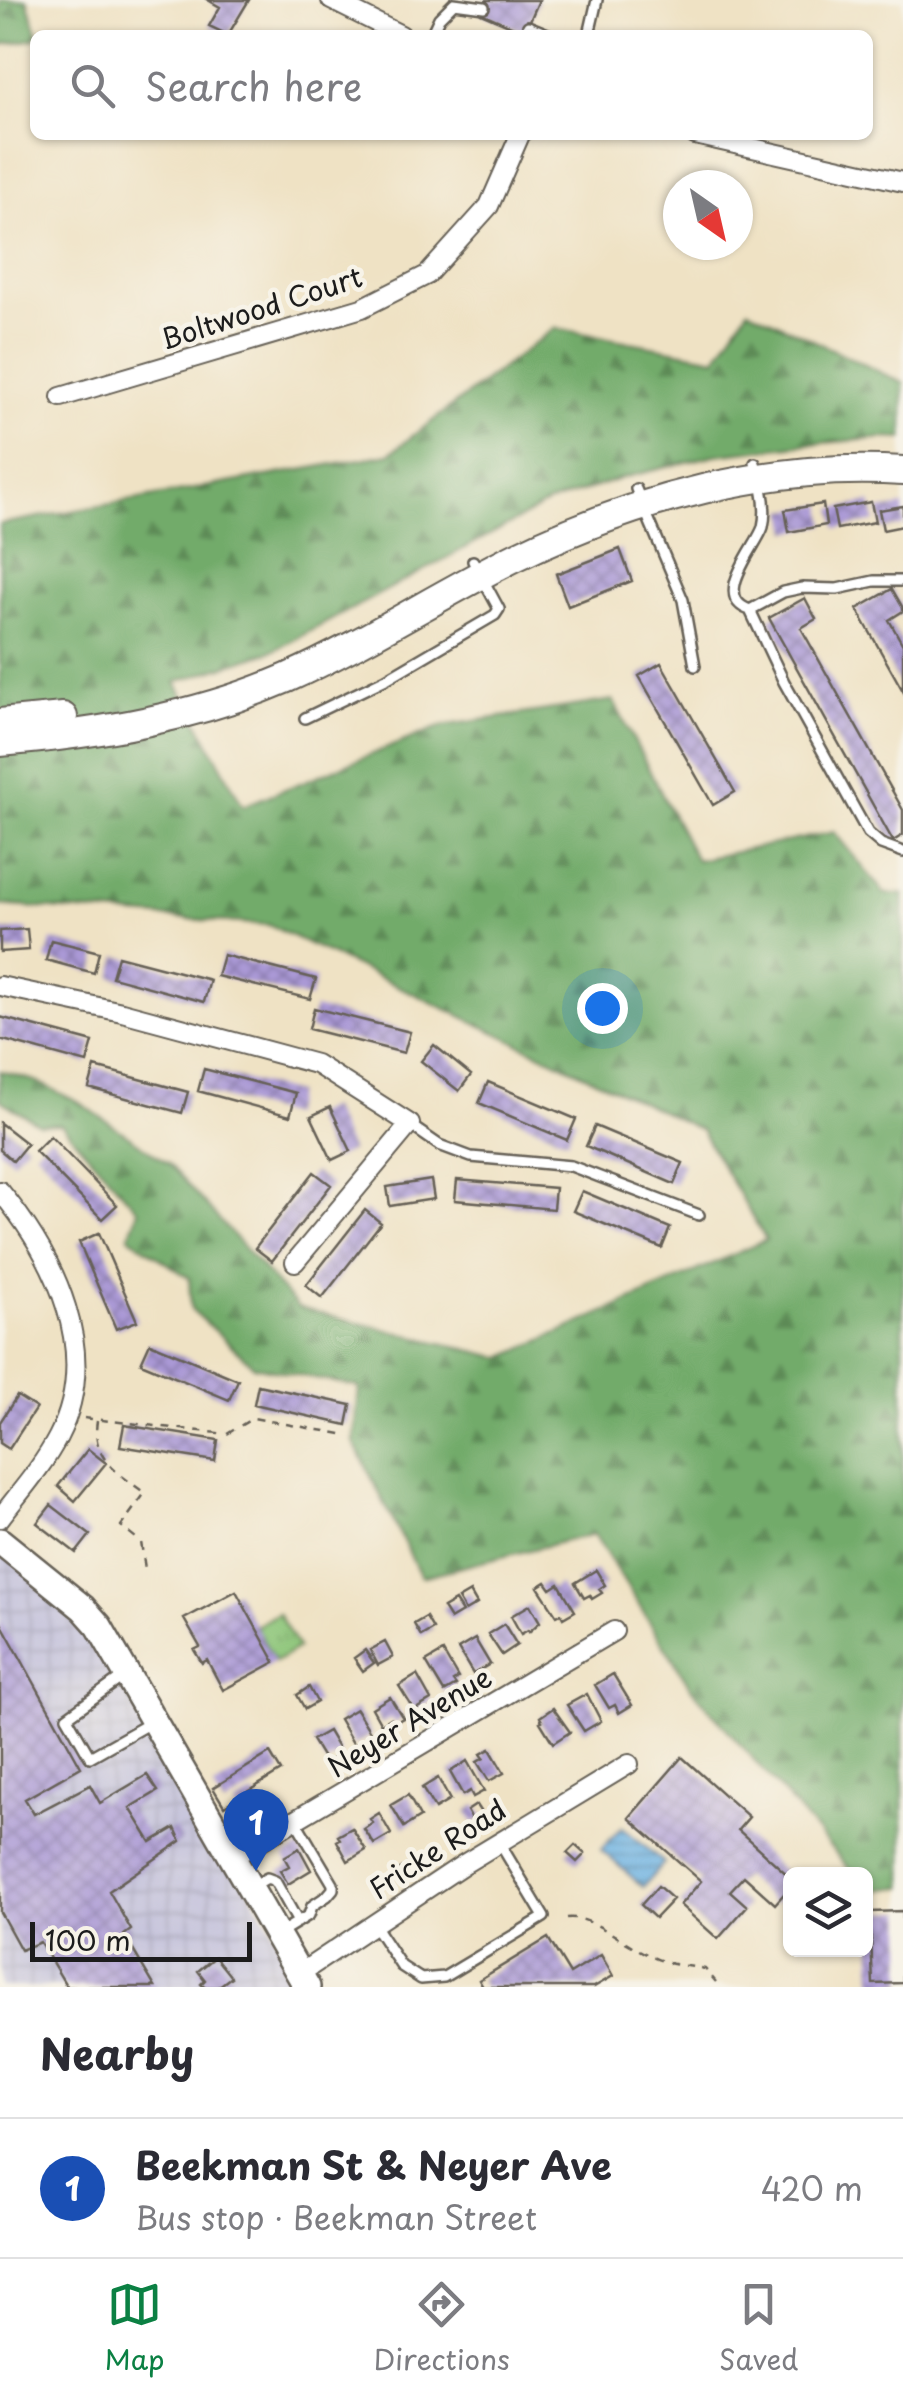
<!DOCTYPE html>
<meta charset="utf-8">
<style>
body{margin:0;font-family:"Playpen Sans",sans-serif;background:#f2f2f3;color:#2b2b33}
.controls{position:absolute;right:30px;bottom:30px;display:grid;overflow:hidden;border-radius:15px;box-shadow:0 2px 8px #0004}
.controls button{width:90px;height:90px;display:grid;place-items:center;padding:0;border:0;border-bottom:2px solid #e1e1e2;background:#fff;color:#2b2b33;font:50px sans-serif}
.compass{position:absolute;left:663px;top:170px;width:90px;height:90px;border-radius:50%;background:#fff;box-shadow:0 2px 8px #0004;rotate:146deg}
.scale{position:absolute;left:30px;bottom:25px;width:222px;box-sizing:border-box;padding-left:10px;border:5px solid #1c1c1c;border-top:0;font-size:28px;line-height:35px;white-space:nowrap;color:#1c1c1c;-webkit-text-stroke:8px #f7f3e8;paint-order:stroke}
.you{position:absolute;left:602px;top:1008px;width:35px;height:35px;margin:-25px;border:8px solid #fff;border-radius:50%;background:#1a73e8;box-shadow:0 0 0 15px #1a73e833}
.badge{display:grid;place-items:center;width:65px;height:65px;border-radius:50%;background:#0b8043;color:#fff;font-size:32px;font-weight:700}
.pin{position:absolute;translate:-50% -82px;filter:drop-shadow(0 2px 5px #0008)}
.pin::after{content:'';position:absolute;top:52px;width:35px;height:30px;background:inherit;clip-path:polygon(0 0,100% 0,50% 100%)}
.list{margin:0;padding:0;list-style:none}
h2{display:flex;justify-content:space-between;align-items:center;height:130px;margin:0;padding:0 40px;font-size:42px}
h2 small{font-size:32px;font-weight:400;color:#7c7c81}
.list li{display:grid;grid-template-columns:65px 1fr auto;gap:30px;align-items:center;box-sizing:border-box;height:140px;padding:0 40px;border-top:2px solid #e1e1e2}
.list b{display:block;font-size:38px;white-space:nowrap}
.list p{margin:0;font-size:32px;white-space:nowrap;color:#7c7c81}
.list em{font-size:32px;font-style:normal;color:#7c7c81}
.icon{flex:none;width:55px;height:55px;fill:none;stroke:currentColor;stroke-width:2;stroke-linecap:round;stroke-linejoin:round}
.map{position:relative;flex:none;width:903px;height:1987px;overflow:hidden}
.search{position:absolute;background:#fff;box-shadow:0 2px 8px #0004;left:30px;right:30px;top:30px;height:110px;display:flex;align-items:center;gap:25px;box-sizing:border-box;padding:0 35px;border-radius:15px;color:#7c7c81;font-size:38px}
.sheet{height:270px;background:#fff}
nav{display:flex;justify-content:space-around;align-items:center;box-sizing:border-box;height:140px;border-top:2px solid #e1e1e2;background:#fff;font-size:28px;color:#7c7c81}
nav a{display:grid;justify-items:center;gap:5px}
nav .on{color:#0b8043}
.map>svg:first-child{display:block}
</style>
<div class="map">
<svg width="903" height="1987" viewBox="0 0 903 1987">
<defs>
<pattern id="industrial-grid" width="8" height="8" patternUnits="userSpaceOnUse" patternTransform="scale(2.5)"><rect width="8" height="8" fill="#c3c1db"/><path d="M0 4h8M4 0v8" fill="none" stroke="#a7a5bb"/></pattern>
<pattern id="grass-tufts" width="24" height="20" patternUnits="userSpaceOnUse" patternTransform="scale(2.5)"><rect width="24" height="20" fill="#8ec67a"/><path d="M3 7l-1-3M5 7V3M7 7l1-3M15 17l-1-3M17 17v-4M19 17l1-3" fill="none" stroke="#7aaa69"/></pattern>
<pattern id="forest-firs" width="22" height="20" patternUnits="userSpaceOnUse" patternTransform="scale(2.5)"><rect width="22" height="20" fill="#72ab6a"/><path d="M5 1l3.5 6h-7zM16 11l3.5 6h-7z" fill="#5d8a56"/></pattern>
<pattern id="water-rules" width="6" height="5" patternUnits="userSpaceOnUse" patternTransform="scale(2.5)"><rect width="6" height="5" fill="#6bb1e2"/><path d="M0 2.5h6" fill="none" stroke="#578fb6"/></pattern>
<pattern id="building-cross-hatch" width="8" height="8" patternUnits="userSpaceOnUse" patternTransform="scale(2.5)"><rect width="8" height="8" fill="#aa99d6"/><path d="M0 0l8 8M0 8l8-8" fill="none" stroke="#8a7cad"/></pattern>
</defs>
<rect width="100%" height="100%" fill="#f7f3e8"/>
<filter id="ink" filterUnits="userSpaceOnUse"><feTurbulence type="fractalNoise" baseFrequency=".01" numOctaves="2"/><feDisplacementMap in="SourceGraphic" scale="20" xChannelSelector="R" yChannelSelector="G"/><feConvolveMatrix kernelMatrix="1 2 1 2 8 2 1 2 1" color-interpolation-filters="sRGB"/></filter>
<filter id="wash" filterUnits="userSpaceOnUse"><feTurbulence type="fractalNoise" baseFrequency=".0048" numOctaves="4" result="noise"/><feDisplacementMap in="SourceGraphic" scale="40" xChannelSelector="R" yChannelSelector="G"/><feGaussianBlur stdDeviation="2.25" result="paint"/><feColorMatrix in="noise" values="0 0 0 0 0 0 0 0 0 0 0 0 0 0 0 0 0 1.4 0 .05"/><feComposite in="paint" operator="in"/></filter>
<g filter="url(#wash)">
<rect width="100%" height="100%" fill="#efe2c4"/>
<path fill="url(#industrial-grid)" d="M0 1541 83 1608 307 1987H0Z"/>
<path fill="url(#grass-tufts)" stroke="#55714b" stroke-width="2.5" d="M278 1613 298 1648 275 1662 255 1626Z"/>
<path fill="url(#forest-firs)" stroke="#476443" stroke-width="2.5" d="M0 0H27L38 35H35V39L0 45Z
M748 309 903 383V439L885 438 807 444 715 455 622 478 549 503 275 650 176 682 243 806 442 726 613 700 696 860 834 832 885 894H903V1887L868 1891 866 1888V1874H854L691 1688 594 1534 421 1577 354 1442 359 1387 254 1366 191 1309 189 1278 129 1237 138 1210 61 1124H39L0 1100V1071L35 1081 82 1104 169 1164 298 1308 502 1358 766 1240 701 1130 269 925 0 905V524L389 454 555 328 716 358Z"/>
<path fill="url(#water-rules)" stroke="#44667f" stroke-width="2.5" d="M622 1827 664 1863 643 1887 601 1850Z"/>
<g id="blocks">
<path fill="url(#building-cross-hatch)" d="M208 0H249L228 35 209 26 220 7Z
M487 0H539L525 32 481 13Z
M871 502 875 522 837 529 833 509Z
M823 504 826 525 789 532 785 510Z
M903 506V526L883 530 879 510Z
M620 549 632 581 568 606 556 574Z
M892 589 903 608V611L889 620 903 645V691L857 609Z
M805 598 816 619 801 628 903 810V835L893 841 769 618Z
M661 663 735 792 713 805 639 676Z
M27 929 29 950 0 952V931Z
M51 940 99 952 94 973 46 960Z
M223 955 316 979 310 999 217 976Z
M118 956 210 980 204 1002 112 977Z
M314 1008 410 1032 404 1053 309 1029Z
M0 1017 93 1042 87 1063 0 1039Z
M434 1045 471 1075 459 1091 421 1061Z
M95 1067 188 1092 182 1113 89 1088Z
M204 1069 296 1093 290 1116 198 1091Z
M488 1082 576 1119 567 1140 479 1103Z
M330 1107 351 1151 332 1160 311 1116Z
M0 1123 27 1144 13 1161 0 1150Z
M595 1126 683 1163 674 1184 586 1146Z
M50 1136 117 1205 102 1219 35 1151Z
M314 1172 331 1185 272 1261 255 1248Z
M431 1180 434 1199 390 1206 387 1187Z
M457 1180 555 1188 553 1209 455 1200Z
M582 1191 670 1228 662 1248 573 1211Z
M365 1210 381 1223 322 1298 306 1285Z
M99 1233 137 1321 116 1329 79 1242Z
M150 1343 238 1380 229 1400 141 1363Z
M258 1385 351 1405 347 1425 254 1404Z
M17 1396 36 1408 9 1449 0 1443V1422Z
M124 1425 218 1440 215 1461 120 1446Z
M88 1449 106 1463 75 1501 58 1486Z
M51 1505 90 1535 76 1553 37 1523Z
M596 1570 605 1585 599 1589 602 1593 592 1599 590 1595 584 1598 575 1583Z
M546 1582 551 1589 559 1584 575 1611 563 1618 561 1614 557 1616 538 1587Z
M236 1591 275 1662 223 1690 207 1660 202 1663 194 1650 200 1647 184 1619Z
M470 1592 477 1604 465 1611 458 1599Z
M455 1601 462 1612 450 1619 443 1608Z
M530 1605 540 1622 529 1632 528 1630 521 1634 511 1616Z
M426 1617 433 1629 421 1636 414 1624Z
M0 1621 81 1767 25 1799 34 1814 90 1785 100 1803 147 1775 158 1791 130 1808 151 1842 175 1828 181 1841 109 1891 131 1930 124 1935 155 1987H67L40 1942 21 1950 0 1912Z
M504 1624 517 1645 502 1655 488 1634Z
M475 1639 490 1664 473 1674 458 1649Z
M385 1642 393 1657 378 1665 370 1650Z
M365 1650 374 1663 363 1671 354 1658Z
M443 1652 458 1678 453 1681 456 1685 444 1692 426 1662Z
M613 1674 632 1705 619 1713 615 1705 609 1708 595 1685Z
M417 1675 431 1700 414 1710 399 1686Z
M309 1687 317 1702 305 1709 297 1695Z
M587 1694 601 1721 584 1731 567 1705Z
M390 1697 403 1718 394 1723 391 1718 381 1724 372 1708Z
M553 1708 570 1732 553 1743 540 1722 542 1721 540 1717Z
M356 1709 372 1735 354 1745 339 1719Z
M328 1731 341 1753 326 1763 312 1740Z
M490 1749 504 1773 489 1781 477 1762 484 1758 481 1754Z
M270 1753 281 1771 224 1806 213 1788Z
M682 1757 749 1817 738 1830 790 1877V1887L775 1904 744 1876 730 1891 747 1906 718 1939 680 1905 701 1881 629 1818Z
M467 1761 484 1791 473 1797 470 1791 463 1795 450 1772Z
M438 1778 450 1800 435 1809 422 1788Z
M254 1794 264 1811 243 1823 234 1805Z
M408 1795 420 1817 404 1827 391 1805Z
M476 1805 484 1817 474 1823 467 1811Z
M379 1813 391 1834 374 1844 364 1829 373 1823 370 1819Z
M352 1828 366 1850 348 1861 337 1841 340 1839 338 1836Z
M575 1845 585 1854 577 1862 567 1853Z
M299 1848 311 1870 288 1884 280 1871 289 1866 284 1857Z
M413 1861 420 1872 407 1880 400 1869Z
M658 1886 673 1899 655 1918 641 1905Z
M903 1911V1983L873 1984 870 1912Z
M548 1938 570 1974 601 1955 613 1976 594 1987H483L479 1980Z
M215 1957 231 1977 218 1987H204L201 1984 205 1980 198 1971Z"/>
</g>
</g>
<g filter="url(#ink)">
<use href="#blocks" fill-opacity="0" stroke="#666157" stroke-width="2.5"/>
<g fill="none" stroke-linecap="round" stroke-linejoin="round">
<defs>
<path id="lane" d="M528 26 550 35
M431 35 439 18 454 3 484 7
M589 35 597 0
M755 463C762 483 768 506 763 527 758 545 710 597 750 610L783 592 802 588 837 589 874 581H903
M636 489 683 600 695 666
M750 610 784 682 868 833 881 844 903 852
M305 718 386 679 495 615 499 609 473 561
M410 1125 439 1145 471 1157 571 1166 699 1215
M124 1676 67 1717 90 1757 150 1723
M253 1886 267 1878 275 1881 298 1922
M374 1925 401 1966 421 1979 444 1977 544 1917 499 1842
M278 1934 309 1915 312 1906 327 1896 333 1889V1884L295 1820"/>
<path id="street" d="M331 0 401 35
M695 135 903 182
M61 397 362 308 427 275 489 206 520 135
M0 986 122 1012 316 1064 410 1124 295 1262
M0 1191C55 1257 102 1353 58 1437 43 1466 20 1492 0 1518
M231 1858 614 1631
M299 1974 464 1864 629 1764"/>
<path id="secondary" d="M0 1541 83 1608 99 1626 307 1987"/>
<path id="primary" d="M0 723 63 717
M0 742C98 734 197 717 287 678 366 643 438 595 515 557 634 499 770 462 903 471"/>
</defs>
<use href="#lane" stroke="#666157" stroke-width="14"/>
<use href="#street" stroke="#666157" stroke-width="22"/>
<use href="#secondary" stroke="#666157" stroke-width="30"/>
<use href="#primary" stroke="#666157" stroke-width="32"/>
<path stroke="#666157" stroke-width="2.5" stroke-dasharray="8 8" stroke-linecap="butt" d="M84 1418 227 1434 253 1418 347 1435
M97 1421C91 1459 118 1473 145 1493L121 1526 141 1542 145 1569
M567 1918C594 1914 635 1954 666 1962 679 1966 693 1966 705 1969L716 1982"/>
<use href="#lane" stroke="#fff" stroke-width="9"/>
<use href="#street" stroke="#fff" stroke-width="18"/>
<use href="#secondary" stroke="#fff" stroke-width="25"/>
<use href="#primary" stroke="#fff" stroke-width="28"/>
</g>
</g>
<g text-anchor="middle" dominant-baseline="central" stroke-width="9" stroke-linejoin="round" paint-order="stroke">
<g font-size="28" fill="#1c1c1c" stroke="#f7f3e8">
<text transform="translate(261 307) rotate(-18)">Boltwood Court</text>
<text transform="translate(409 1721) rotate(-31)">Neyer Avenue</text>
<text transform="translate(437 1848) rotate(-33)">Fricke Road</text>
</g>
</g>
</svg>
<div class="controls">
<button><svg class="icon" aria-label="layers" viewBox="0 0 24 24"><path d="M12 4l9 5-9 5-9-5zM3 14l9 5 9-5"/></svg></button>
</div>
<svg class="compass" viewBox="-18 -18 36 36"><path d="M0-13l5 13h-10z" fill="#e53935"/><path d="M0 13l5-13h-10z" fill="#7c7c81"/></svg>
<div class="scale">100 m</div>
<div class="you"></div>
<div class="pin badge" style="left:256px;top:1871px;background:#1a4fb4">1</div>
<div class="search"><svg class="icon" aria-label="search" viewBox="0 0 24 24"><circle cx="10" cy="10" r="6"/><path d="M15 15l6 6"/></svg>Search here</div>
</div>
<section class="sheet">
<h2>Nearby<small></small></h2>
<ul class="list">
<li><span class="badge" style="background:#1a4fb4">1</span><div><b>Beekman St &amp; Neyer Ave</b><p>Bus stop · Beekman Street</p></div><em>420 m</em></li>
</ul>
</section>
<nav>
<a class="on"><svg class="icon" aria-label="map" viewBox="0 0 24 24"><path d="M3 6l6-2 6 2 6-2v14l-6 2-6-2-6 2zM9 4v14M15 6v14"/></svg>Map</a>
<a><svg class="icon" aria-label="directions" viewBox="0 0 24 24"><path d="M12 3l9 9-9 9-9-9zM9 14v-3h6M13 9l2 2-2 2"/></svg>Directions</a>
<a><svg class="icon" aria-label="saved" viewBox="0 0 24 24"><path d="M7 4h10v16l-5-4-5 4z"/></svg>Saved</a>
</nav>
